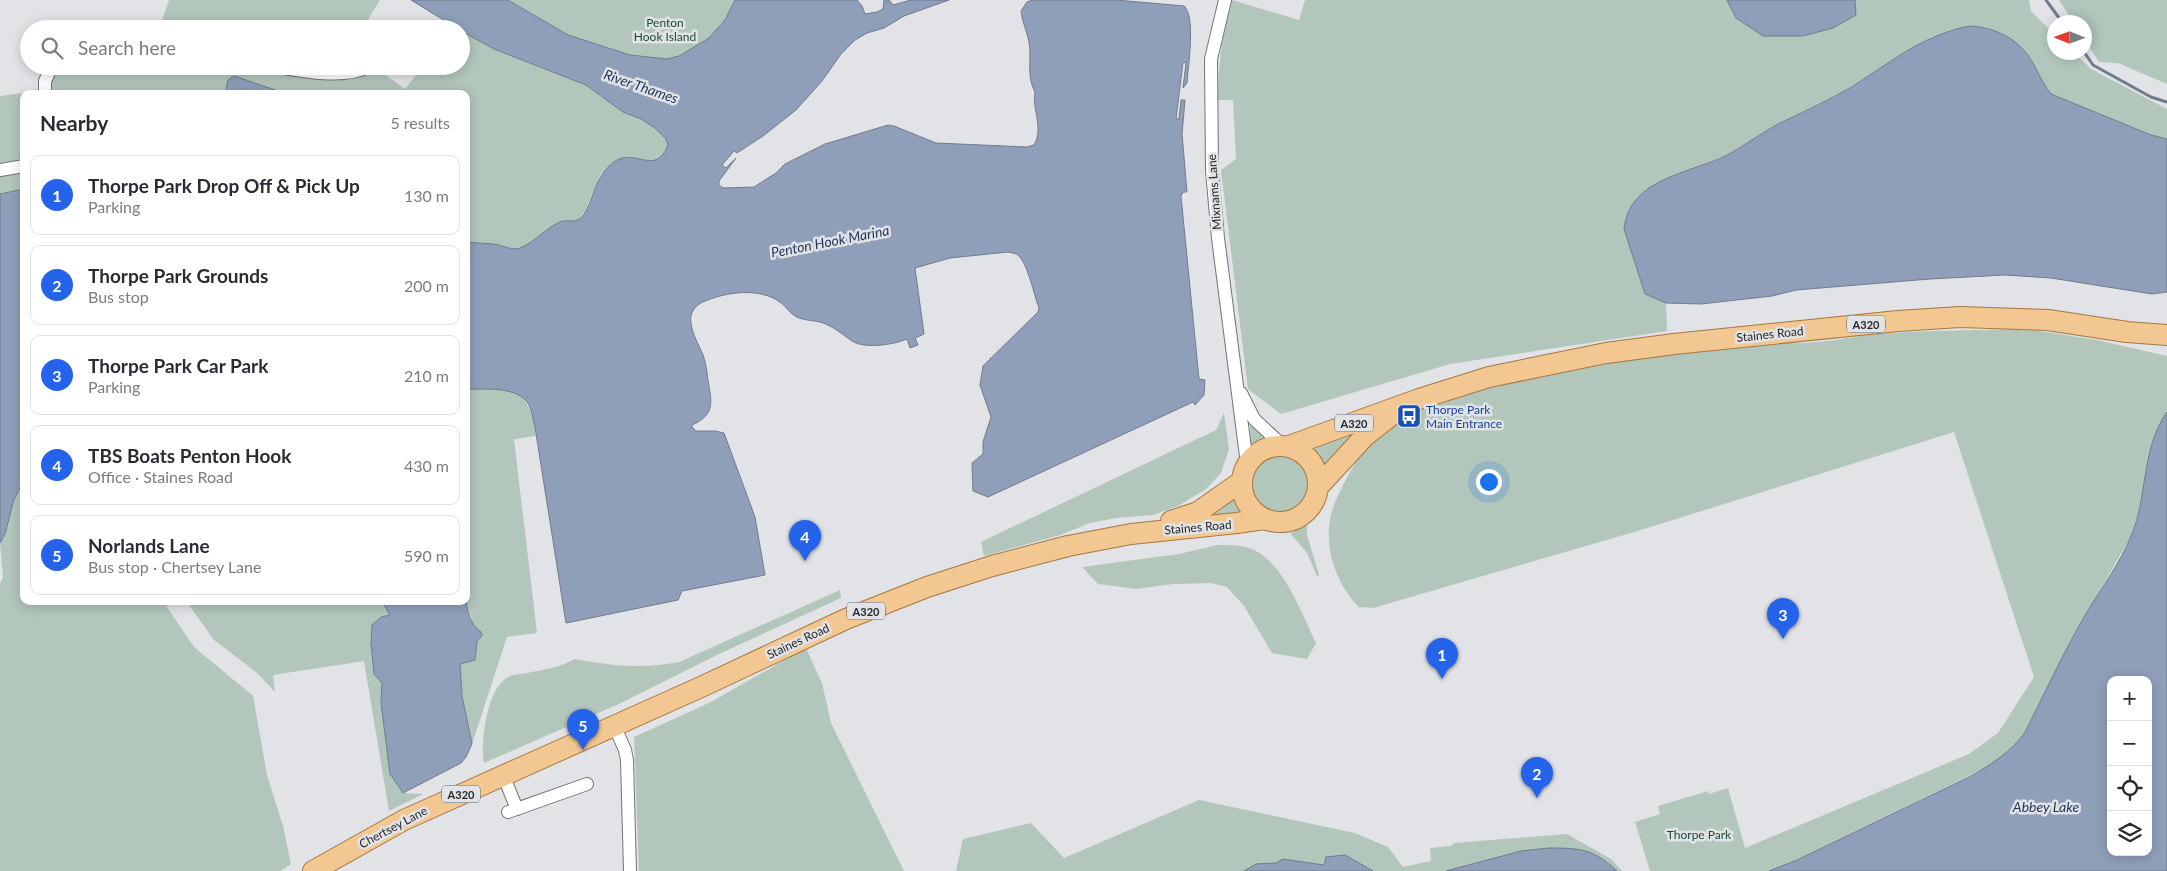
<!DOCTYPE html>
<meta charset="utf-8">
<style>
body{margin:0;font-family:Lato,sans-serif;background:#f2f2f3;color:#2b2b33}
.controls{position:absolute;right:15px;bottom:15px;display:grid;overflow:hidden;border-radius:10px;box-shadow:0 2px 12px #0003}
.controls button{width:45px;height:45px;display:grid;place-items:center;padding:0;border:0;border-bottom:1px solid #e1e1e2;background:#fff;color:#2b2b33;font:25px sans-serif}
.compass{position:absolute;left:2047px;top:15px;width:45px;height:45px;border-radius:50%;background:#fff;box-shadow:0 2px 12px #0003;rotate:271deg}
.you{position:absolute;left:1488px;top:481px;width:18px;height:18px;margin:-12px;border:4px solid #fff;border-radius:50%;background:#1a73e8;box-shadow:0 0 0 8px #1a73e833}
.badge{display:grid;place-items:center;width:32px;height:32px;border-radius:50%;background:#2563eb;color:#fff;font-size:16px;font-weight:700}
.pin{position:absolute;translate:-50% -41px;filter:drop-shadow(0 1px 2px #0008)}
.pin::after{content:'';position:absolute;top:26px;width:18px;height:15px;background:inherit;clip-path:polygon(0 0,100% 0,50% 100%)}
.list{margin:0;padding:0;list-style:none}
h2{display:flex;justify-content:space-between;align-items:center;height:65px;margin:0;padding:0 20px;font-size:21px}
h2 small{font-size:16px;font-weight:400;color:#7c7c81}
.list li{display:grid;grid-template-columns:32px 1fr auto;gap:15px;align-items:center;box-sizing:border-box;height:80px;margin:0 10px 10px;padding:0 10px;border:1px solid #e1e1e2;border-radius:10px}
.list b{display:block;font-size:19px;white-space:nowrap}
.list p{margin:0;font-size:16px;white-space:nowrap;color:#7c7c81}
.list em{font-size:16px;font-style:normal;color:#7c7c81}
.icon{flex:none;width:28px;height:28px;fill:none;stroke:currentColor;stroke-width:2;stroke-linecap:round;stroke-linejoin:round}
.map{position:relative;flex:none;width:2167px;height:871px;overflow:hidden}
.search{position:absolute;background:#fff;box-shadow:0 2px 12px #0003;left:20px;top:20px;width:450px;height:55px;display:flex;align-items:center;gap:12px;box-sizing:border-box;padding:0 18px;border-radius:28px;color:#7c7c81;font-size:19px}
.panel{position:absolute;background:#fff;box-shadow:0 2px 12px #0003;left:20px;top:90px;width:450px;height:515px;border-radius:10px}
.map>svg:first-child{display:block}
</style>
<div class="map">
<svg width="2167" height="871" viewBox="0 0 2167 871">
<rect width="100%" height="100%" fill="#e1e3e6"/>
<path fill="#b3c6bb" d="M169 0H380L362 29H159Z
M508 0H735L725 20 709 38 679 56 667 59 630 55 568 35Z
M1232 0 1299 20 1305 0H1727L1736 18 1763 35 1803 36 1833 28 1856 15 1855 0H2029L2031 11 2054 34V52L2074 53 2091 69 2167 109V139L2151 135 2051 94 2043 85 2031 59 1952 29 1931 37 1845 90 1776 125 1728 154 1660 183 1624 229 1645 294 1666 303 1667 331 1450 364 1281 414 1248 389 1221 170 1236 159 1233 100H1218C1219 61 1221 38 1232 0Z
M2059 0H2167V84L2118 63 2099 62 2085 40 2084 22H2073Z
M461 31 494 49 586 85 623 112 641 119 655 128 666 139 668 145 660 159 655 162 628 156 614 162 600 174 586 209 579 219 576 222 562 221 524 247 509 249 495 244 466 242V94H287L234 76 228 80 225 94H24V189L0 194V96L38 91 67 66H373L405 89 423 66H461Z
M2027 329 2097 340 2167 356V412L2161 423 2150 450 2138 513 2131 536 2087 613 2024 734 2012 749 1995 763 1782 867 1769 871H1650L1635 822 1660 814 1658 806 1708 791 1709 794 1728 788 1745 848 1969 754 1998 733 2034 677 1954 432 1641 530 1373 608 1359 607C1332 581 1320 534 1336 500 1349 473 1363 444 1387 426 1403 414 1436 405 1455 399 1515 378 1577 367 1640 358 1684 352 1729 346 1773 343 1783 342 1793 344 1803 343 1833 342 1863 334 1893 333 1938 330 1983 330 2027 329Z
M466 389C510 390 530 385 536 436L514 439 537 633 507 637 472 744 462 696 460 664 475 660 477 641 481 632 475 628 466 604Z
M1224 413 1229 449 1221 473 1206 489 1178 506 1153 515 1116 518 1090 523 1060 535 984 556 981 542 1216 430Z
M1379 417 1322 474 1311 453 1301 446Z
M1250 420 1272 442 1259 446 1251 451Z
M1252 485a29 29 0 1 1 58 0a29 29 0 1 1-58 0Z
M24 481V601H163L194 647 253 696 267 775 283 826 291 864 280 871H0V584L3 577 0 543 5 534 14 499Z
M1237 494 1248 516 1200 520Z
M1307 525V535L1319 575 1317 576 1307 553 1290 533Z
M1218 545C1227 545 1237 545 1245 547 1281 554 1301 613 1316 643L1307 659 1272 653 1244 606 1227 587 1211 583 1173 584 1136 589 1098 584 1082 567 1179 554Z
M840 590 841 598 719 654 621 703 484 763C480 743 487 688 508 677 513 674 521 674 527 673 543 670 560 667 575 659 614 666 639 669 679 662Z
M186 601H382L390 615 372 625 371 643 374 674 382 683 381 703 390 774 403 793 423 794 389 811 364 661 273 675 275 692 256 672 214 640Z
M806 648 822 683 831 723 904 871H639L634 737 709 703Z
M1199 800 1355 833 1388 847 1403 867 1431 861 1430 848 1451 846 1454 843 1567 834 1611 859 1622 871H1617L1607 862 1521 851 1446 871H1373L1345 855 1331 858 1325 865 1283 859 1276 863 1256 864 1244 871H956L963 839 1031 823 1064 858Z"/>
<path fill="#8f9fb9" stroke="#707b8e" fill-rule="evenodd" d="M411 0H508L568 35 630 55 667 59 679 56 709 38 725 20 735 0H857L862 6 865 14 877 12 883 9 884 0H889L893 5 911 0H949L904 16 884 28 867 33 855 40 841 54 822 81 796 110 763 136 737 153 734 151 722 165 726 168 736 158 719 181V185L723 188 754 187 776 173 785 164 825 144 888 125 894 126 936 143 1027 147 1034 145C1044 128 1032 110 1035 92 1026 76 1032 58 1029 42 1027 31 1022 22 1021 11L1027 2 1033 0H1116L1184 6C1196 16 1188 67 1187 83L1183 88 1186 63 1183 62 1176 119H1179L1181 100H1185L1182 134 1187 192H1183L1181 196 1199 379 1205 380 1204 395 1195 405 1193 402 988 497 973 491 972 463 983 454V442L991 417 980 385 983 366 1038 312 1039 308C1034 295 1028 265 1019 256 1016 253 1012 253 1008 252L950 258 915 268 924 334 915 338 918 345 910 348 907 339C893 345 864 349 852 341 842 334 834 327 823 323 815 320 805 321 797 317 790 314 786 306 780 302 759 287 725 292 703 302 695 305 689 314 691 323 692 334 699 345 703 355 706 363 707 372 708 381 712 402 715 415 692 425V427L696 431H715L724 433 755 517 765 575 682 591 678 600 566 623 535 427C533 420 532 411 529 405 517 385 486 390 466 389V242C475 243 484 243 493 244 503 245 513 252 522 247 536 241 546 228 560 222 570 218 575 226 584 214 596 195 593 178 614 162 635 146 655 178 668 145L666 139 655 128 641 119 623 112 586 85 494 49 461 31V29H458Z
M1727 0H1855L1856 15 1833 28 1803 36H1763L1736 18Z
M1971 26C1995 28 2018 38 2031 60 2038 71 2042 83 2051 94L2151 135 2167 139V292L2152 294 2051 278 2005 275 1930 279 1796 290 1772 296 1701 304 1666 303 1645 294 1624 229C1626 211 1634 199 1649 188 1673 172 1704 167 1729 154 1746 144 1762 133 1778 124 1801 113 1824 102 1846 90 1887 66 1923 33 1971 26Z
M234 76 287 94H225L228 80Z
M24 189V481L14 499 5 534 0 543V194Z
M2167 412V871H1769L1797 860 1971 776C1992 764 2009 753 2024 734 2045 693 2064 651 2087 612 2102 587 2120 563 2131 536 2148 496 2141 449 2167 412ZM2111 680H2148V852H2111Z
M466 600C467 612 471 625 481 632L482 636 477 641 475 660 460 664 462 696 472 744 466 757 461 763 403 793 390 774 381 703 382 683 374 674 371 643 372 625 381 617 390 615 382 601Z
M1549 848C1580 848 1594 849 1617 871H1446L1521 851Z
M1345 855 1373 871H1244L1256 864 1276 863 1283 859 1324 865 1326 857Z"/>
<g fill="none" stroke-linecap="round" stroke-linejoin="round">
<path stroke="#707b8e" stroke-width="3" d="M2046 0 2062 22
M2084 52 2093 65 2151 97 2167 102"/>
<defs>
<path id="street" d="M1225 0 1211 59 1212 171 1218 238 1247 464
M272 66C303 71 342 80 371 66
M45 94V81L52 66
M0 170 24 166
M1241 393 1254 419 1282 445
M614 725 625 750 627 760 630 871
M503 775 517 809
M508 812 587 784"/>
<path id="primary" d="M1242 484a38 38 0 1 1 76 0a38 38 0 1 1-76 0Z
M1289 446 1419 399 1489 377 1606 353 1674 344 1898 321 1960 317 2048 320 2127 332 2167 335
M1319 486 1364 437 1393 414
M1171 521 1198 512 1242 481
M313 871 404 820 701 687 846 619 927 587 992 566 1068 546 1131 534 1237 523 1264 519"/>
</defs>
<use href="#street" stroke="#717476" stroke-width="14"/>
<use href="#primary" stroke="#a6773d" stroke-width="22"/>
<use href="#street" stroke="#fff" stroke-width="12"/>
<use href="#primary" stroke="#f2c791" stroke-width="20"/>
</g>
<defs>
<symbol id="bus-square" viewBox="-11 -11 22 22"><rect x="-9" y="-9" width="18" height="18" rx="4" fill="#1a4fb4" stroke="#e1e3e6"/><path d="M-5-6H5V4H4V6H2V4H-2V6H-4V4H-5ZM-3.5-4V0h7V-4ZM-3.5 1.2v1.5H-2V1.2ZM2 1.2v1.5H3.5V1.2Z" fill="#fff"/></symbol>
</defs>
<g fill-rule="evenodd">
<use href="#bus-square" x="1395" y="402" width="28" height="28"/>
</g>
<g text-anchor="middle" dominant-baseline="central" stroke-width="5" stroke-linejoin="round" paint-order="stroke">
<g fill="#e1e3e6" stroke="#5f6062" stroke-width="1">
<rect x="1847" y="315.5" width="38" height="17" rx="4"/>
<rect x="1335" y="414.5" width="38" height="17" rx="4"/>
<rect x="847" y="602.5" width="38" height="17" rx="4"/>
<rect x="442" y="785.5" width="38" height="17" rx="4"/>
</g>
<g font-size="11" font-weight="bold" fill="#272829">
<text x="1866" y="324">A320</text>
<text x="1354" y="423">A320</text>
<text x="866" y="611">A320</text>
<text x="461" y="794">A320</text>
</g>
<g font-size="12" fill="#174d33" stroke="#e1e3e6">
<text x="665" y="22">Penton<tspan x="665" dy="14">Hook Island</tspan></text>
<text x="1699" y="834">Thorpe Park</text>
</g>
<g font-size="12" fill="#272829" stroke="#e1e3e6">
<text transform="translate(1214 192) rotate(-94)">Mixnams Lane</text>
<text transform="translate(1770 334) rotate(-6)">Staines Road</text>
<text transform="translate(1198 527) rotate(-5)">Staines Road</text>
<text transform="translate(798 641) rotate(-25)">Staines Road</text>
<text transform="translate(393 827) rotate(-28)">Chertsey Lane</text>
</g>
<g font-size="12" fill="#164399" stroke="#e1e3e6" text-anchor="start">
<text x="1426" y="409">Thorpe Park<tspan x="1426" dy="14">Main Entrance</tspan></text>
</g>
<g font-size="14" font-style="italic" fill="#1e3459" stroke="#e1e3e6">
<text transform="translate(641 86) rotate(19)">River Thames</text>
<text transform="translate(830 241) rotate(-11)">Penton Hook Marina</text>
<text x="2046" y="806">Abbey Lake</text>
</g>
</g>
</svg>
<div class="controls">
<button>+</button>
<button>−</button>
<button><svg class="icon" aria-label="locate" viewBox="0 0 24 24"><circle cx="12" cy="12" r="6"/><path d="M12 2v4M12 18v4M2 12h4M18 12h4"/></svg></button>
<button><svg class="icon" aria-label="layers" viewBox="0 0 24 24"><path d="M12 4l9 5-9 5-9-5zM3 14l9 5 9-5"/></svg></button>
</div>
<svg class="compass" viewBox="-18 -18 36 36"><path d="M0-13l5 13h-10z" fill="#e53935"/><path d="M0 13l5-13h-10z" fill="#7c7c81"/></svg>
<div class="you"></div>
<div class="pin badge" style="left:1442px;top:679px">1</div>
<div class="pin badge" style="left:1537px;top:798px">2</div>
<div class="pin badge" style="left:1783px;top:639px">3</div>
<div class="pin badge" style="left:805px;top:561px">4</div>
<div class="pin badge" style="left:583px;top:750px">5</div>
<div class="search"><svg class="icon" aria-label="search" viewBox="0 0 24 24"><circle cx="10" cy="10" r="6"/><path d="M15 15l6 6"/></svg>Search here</div>
<section class="panel">
<h2>Nearby<small>5 results</small></h2>
<ul class="list">
<li><span class="badge">1</span><div><b>Thorpe Park Drop Off &amp; Pick Up</b><p>Parking</p></div><em>130 m</em></li>
<li><span class="badge">2</span><div><b>Thorpe Park Grounds</b><p>Bus stop</p></div><em>200 m</em></li>
<li><span class="badge">3</span><div><b>Thorpe Park Car Park</b><p>Parking</p></div><em>210 m</em></li>
<li><span class="badge">4</span><div><b>TBS Boats Penton Hook</b><p>Office · Staines Road</p></div><em>430 m</em></li>
<li><span class="badge">5</span><div><b>Norlands Lane</b><p>Bus stop · Chertsey Lane</p></div><em>590 m</em></li>
</ul>
</section>
</div>
